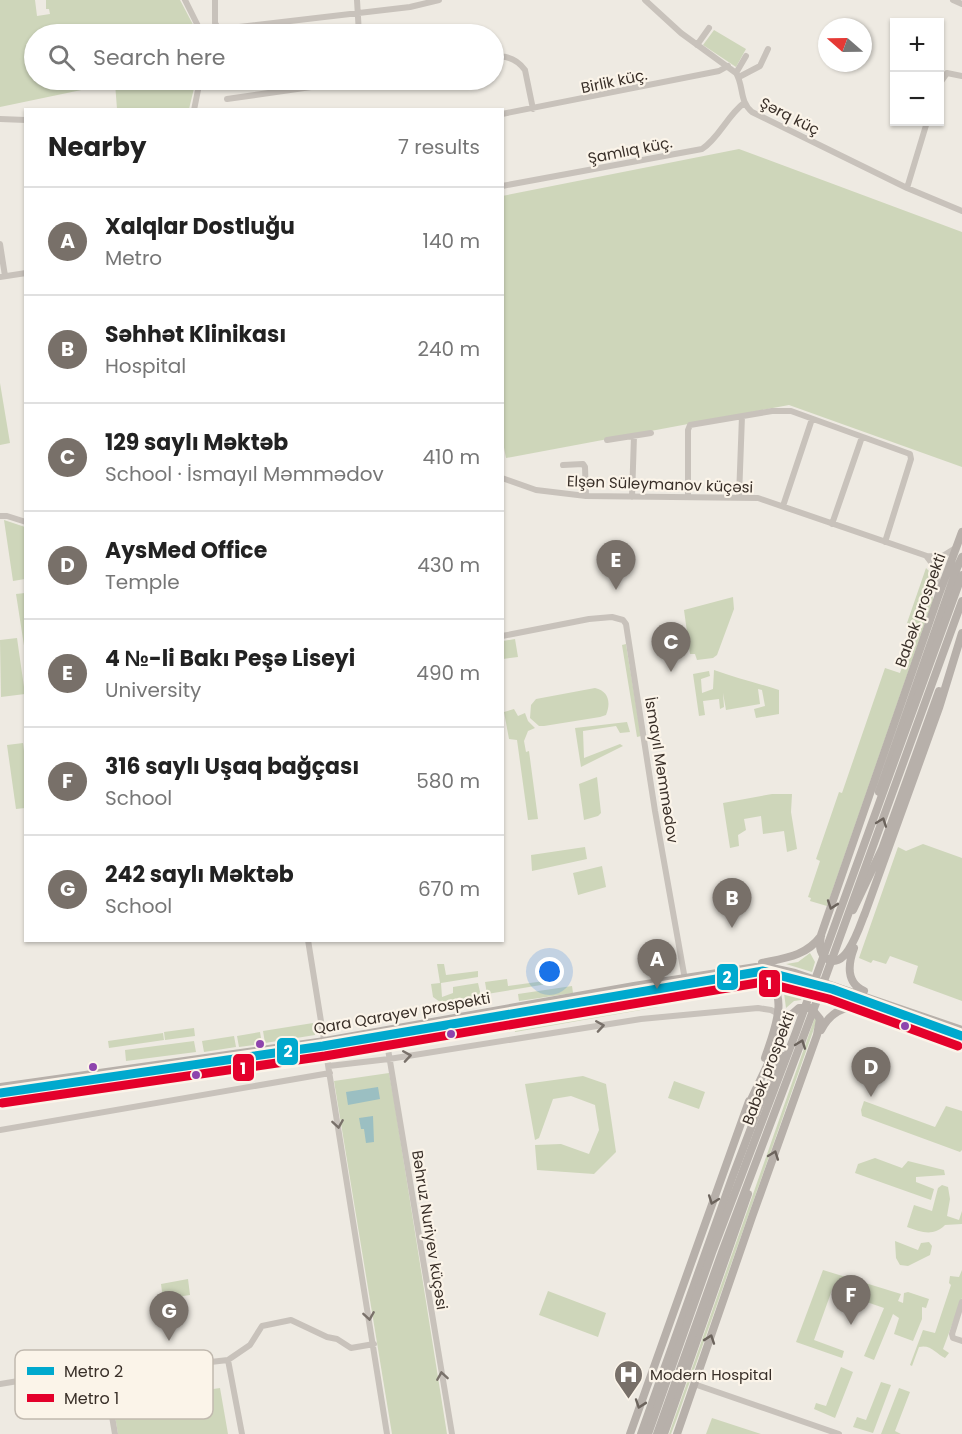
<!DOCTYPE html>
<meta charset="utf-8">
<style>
body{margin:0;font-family:Poppins,sans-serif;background:#f6f6f6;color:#222}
.controls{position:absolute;right:18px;top:18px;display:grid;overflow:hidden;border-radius:0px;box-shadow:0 2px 4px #0004}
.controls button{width:54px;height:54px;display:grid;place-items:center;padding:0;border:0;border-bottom:2px solid #e0e0e0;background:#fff;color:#222;font:30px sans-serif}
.compass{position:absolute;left:818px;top:18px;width:54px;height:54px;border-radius:50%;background:#fff;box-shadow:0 2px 4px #0004;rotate:290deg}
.you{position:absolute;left:550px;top:972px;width:21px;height:21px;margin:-15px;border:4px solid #fff;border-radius:50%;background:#1a73e8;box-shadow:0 0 0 9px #1a73e833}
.badge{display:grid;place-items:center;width:39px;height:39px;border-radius:50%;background:#787069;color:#fff;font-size:20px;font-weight:700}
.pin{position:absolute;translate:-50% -50px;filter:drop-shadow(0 2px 3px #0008)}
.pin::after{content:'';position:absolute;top:32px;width:21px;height:18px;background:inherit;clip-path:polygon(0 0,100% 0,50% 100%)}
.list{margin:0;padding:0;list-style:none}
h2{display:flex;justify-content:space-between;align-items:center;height:78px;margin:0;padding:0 24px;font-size:26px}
h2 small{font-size:20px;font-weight:400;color:#767676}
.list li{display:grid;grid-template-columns:39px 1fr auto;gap:18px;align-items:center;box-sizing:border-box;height:108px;padding:0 24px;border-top:2px solid #e0e0e0}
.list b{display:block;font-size:22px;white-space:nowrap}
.list p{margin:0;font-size:20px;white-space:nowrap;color:#767676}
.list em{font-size:20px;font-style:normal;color:#767676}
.icon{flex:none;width:33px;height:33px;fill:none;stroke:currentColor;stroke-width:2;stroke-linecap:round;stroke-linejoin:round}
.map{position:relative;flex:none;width:962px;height:1434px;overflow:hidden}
.search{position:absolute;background:#fff;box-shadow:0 2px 4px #0004;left:24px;top:24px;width:480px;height:66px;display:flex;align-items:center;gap:15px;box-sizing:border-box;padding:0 21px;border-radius:33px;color:#767676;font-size:22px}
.panel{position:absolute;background:#fff;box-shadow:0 2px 4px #0004;left:24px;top:108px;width:480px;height:834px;border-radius:0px}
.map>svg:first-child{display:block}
</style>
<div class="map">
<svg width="962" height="1434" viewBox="0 0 962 1434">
<rect width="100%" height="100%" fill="#eeeae2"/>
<path fill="#ced6ba" d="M0 0H35L37 16 50 14 49 9H46V0H180L198 34H34V80H196L189 109H117L115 83 0 107Z
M714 30 746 49 736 67 703 45Z
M739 149 962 232V467L789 405 506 458 502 437V196Z
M0 383 10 443 0 445Z
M4 520 25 527V579L13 581Z
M926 568 931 573 933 600 827 906 810 901 811 898 808 897 820 861 816 859 839 792 842 793 885 668 900 673 916 627 907 623Z
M25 593 26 596 25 652 16 594Z
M733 597 734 609 717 655 713 658 697 660 695 654H690L684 610Z
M17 638 25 694 1 697 0 640Z
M515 639 518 657 503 659V641Z
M626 644 641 736 637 737 622 645Z
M714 670C736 678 757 683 779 690V714L756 718 754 709 765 706 762 690 758 689 760 704 726 710 723 693 724 707 720 709 719 699 703 701 705 715 699 716 693 674 709 671 710 676 701 679 702 693 713 689Z
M595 688C609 691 611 703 606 715L600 717 544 726H539L530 718 531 705 536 699Z
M514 709 518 716 525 713 528 721 535 728 528 731 524 741 526 752 529 751 538 819 528 820 517 740 509 739 504 712Z
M627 722 630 732 620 733 616 726 583 731 584 758 620 744 623 746 581 767 575 728Z
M23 743 26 767 25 808 16 809 7 745Z
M597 777 601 813 598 816 584 820 579 784Z
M772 794H792L791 812 797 849 787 852 784 831 763 834 761 816 744 819 746 830 738 835 739 846 730 848 723 803Z
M923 844 962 858V1001L913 983 918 966 890 956 886 964 873 960 871 963 859 958 898 847 906 851Z
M585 847 587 859 532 871 531 855Z
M602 866 606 887 578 895 573 873Z
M810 953 815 962 812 972 786 964 798 962Z
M437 964H444L446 975 478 971V977L441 983 442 997 453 993V987L478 983 481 996 440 1002 433 997 431 984 440 983Z
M507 979 508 986 559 979V982L487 994 485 982Z
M781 983 805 991 801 1000 794 1001 786 1008 784 993Z
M572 986 573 993 519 1001 518 994Z
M656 999 658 1007 515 1032 514 1024Z
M815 1017 817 1020 676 1421 671 1434H669Z
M313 1023 315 1035 265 1043 263 1031Z
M194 1028 195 1036 165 1040 164 1032Z
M260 1032 262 1044 239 1047 237 1036Z
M163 1033 164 1040 109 1048 108 1041Z
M234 1036 236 1047 204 1052 202 1041Z
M194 1041 196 1052 126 1061 125 1050Z
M389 1073 394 1100 447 1434H392L334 1081Z
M583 1076 606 1084 616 1152 594 1174 537 1170 535 1145 561 1144 589 1154 599 1130 595 1105 571 1096 553 1099 539 1138 535 1140 525 1084Z
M674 1081 705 1092 699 1109 668 1098Z
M864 1101 935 1127 946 1106 962 1111V1150L960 1152 862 1116 861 1110Z
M875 1158 902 1168 908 1161 944 1170 945 1175 916 1177V1182L934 1189 931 1200 855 1173 858 1164Z
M942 1185 948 1187 950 1199 947 1216 959 1220 962 1211V1224L945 1225C933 1237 921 1232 907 1227L914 1205 932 1211 938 1188Z
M895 1241 918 1250 921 1243 929 1242 932 1246 930 1255 908 1266 900 1265 896 1258Z
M823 1270 901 1294 898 1301 903 1303 904 1293 908 1292 929 1299 926 1308 922 1307V1319L913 1341 894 1334 899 1318 893 1314 874 1360 864 1356 884 1308 832 1290 814 1340 844 1351 842 1358 796 1342Z
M962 1270V1298L943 1349 949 1353 945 1358C936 1354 931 1344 919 1347L912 1366 910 1365 923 1330 935 1333 951 1285 949 1283 950 1276 959 1277Z
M188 1279 190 1295 163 1299 161 1284Z
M548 1291 606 1313 598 1337 539 1315Z
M841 1367 853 1372 835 1418 814 1409 816 1403 826 1406Z
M881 1382 891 1385 873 1433 853 1427 857 1417 866 1420Z
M220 1388 228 1434H118L113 1404Z
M899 1388 910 1392 895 1431 901 1434H881Z
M712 1418 761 1434H706Z"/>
<path fill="#9bbfc2" d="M378 1087 380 1099 348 1105 346 1092Z
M373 1116 374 1142 366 1143 364 1129H361L359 1118Z"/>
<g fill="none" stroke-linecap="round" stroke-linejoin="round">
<path stroke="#c8c2bb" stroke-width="6" d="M185 0 202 34
M215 0V23L218 28 222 29 410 7 439 0
M357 0 359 34
M645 0 681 33 736 73C744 86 739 101 752 112L907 188 962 211
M953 0 962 4
M697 45 709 28
M494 57C507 55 517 59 525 70L533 109
M736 73 746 56
M739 77 760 66 768 49
M940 83 947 73 962 76
M227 99 360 80
M194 110 200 80
M502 114 719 71 728 66
M0 119 26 120
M502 186 702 149C719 138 727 116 744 103
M907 188 927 122
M0 244 5 276
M0 277 26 273
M607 440 651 433
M563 465 583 464 585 467 586 496
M502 478 536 490 586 496 758 498 927 556 941 557 954 549
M632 497 634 436
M688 497V430L690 425 772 411H791L910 454 911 459 885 542
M739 497 742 416
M783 506 812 419
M0 516H7L26 522
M832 524 862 437
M927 557 937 570 938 591
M502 636 589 619 612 617 623 620 626 624 655 811 684 974
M308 940 387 1434
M385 1031 452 1434
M329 1066 389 1059 641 1019 758 1008 771 1010 779 1014
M0 1130 330 1073
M962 1302 952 1334 953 1338 962 1341
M228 1360 242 1434
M105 1374 228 1360 250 1345 262 1326 291 1320 327 1337 337 1339 351 1348 374 1344
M0 1384 102 1367 104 1369 115 1434
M694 1384 839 1434"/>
<path stroke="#b7b0aa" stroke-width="8" d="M879 792 957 568 962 557
M853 910 882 849 939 691
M865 913C860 925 846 973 826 958 818 952 820 943 821 935L938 597 962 532
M864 916 939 708 962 633
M854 948C848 964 846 983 864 991
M762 963C786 958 806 956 821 936
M758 978C795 986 772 1036 765 1058
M821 1030C829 1015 841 1006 858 1007
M0 1087 325 1041 634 986 756 967 772 968 795 973 962 1030
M0 1097 326 1051 761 974 780 977 807 986 962 1040
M630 1434 749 1101
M641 1434 732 1178 759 1107 783 1056
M664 1434 748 1194
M677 1434 752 1217 817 1035 820 1019 811 1008H799L791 1015 748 1106"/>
<path stroke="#b7b0aa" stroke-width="8" d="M648 1434 713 1250 796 1032 962 575
M657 1434 722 1252 816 1003 962 601"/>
<defs>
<path id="metro-1" d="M0 1093 323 1046 763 971 832 989 962 1036"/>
<path id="metro-2" d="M2 1103 325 1056 763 982 829 999 958 1046"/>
</defs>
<use href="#metro-1" stroke="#fbf4e9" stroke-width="14"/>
<use href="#metro-2" stroke="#fbf4e9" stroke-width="14"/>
<use href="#metro-1" stroke="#00a9ce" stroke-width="9"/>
<use href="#metro-2" stroke="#e4002b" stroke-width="9"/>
</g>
<defs><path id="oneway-chevron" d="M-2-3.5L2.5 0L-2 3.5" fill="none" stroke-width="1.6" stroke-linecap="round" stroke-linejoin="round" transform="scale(1.5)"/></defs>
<g stroke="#6b635c">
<use href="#oneway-chevron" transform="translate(882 822) rotate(-70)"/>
<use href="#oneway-chevron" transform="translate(832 905) rotate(109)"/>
<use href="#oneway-chevron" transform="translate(801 1044) rotate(-70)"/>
<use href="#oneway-chevron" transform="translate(774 1155) rotate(-70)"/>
<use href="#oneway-chevron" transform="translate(713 1200) rotate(110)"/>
<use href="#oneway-chevron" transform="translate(710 1339) rotate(-71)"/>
<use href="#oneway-chevron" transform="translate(640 1404) rotate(109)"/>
</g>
<g stroke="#79716a">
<use href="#oneway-chevron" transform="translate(600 1026) rotate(-9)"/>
<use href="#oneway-chevron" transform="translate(407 1056) rotate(-9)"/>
<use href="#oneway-chevron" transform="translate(338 1124) rotate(81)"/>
<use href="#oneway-chevron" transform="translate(369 1316) rotate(81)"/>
<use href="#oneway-chevron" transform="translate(442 1376) rotate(-99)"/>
</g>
<defs>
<symbol id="hospital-pin" viewBox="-11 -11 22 30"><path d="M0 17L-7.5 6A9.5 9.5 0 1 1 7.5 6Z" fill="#787069" stroke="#fbf4e9"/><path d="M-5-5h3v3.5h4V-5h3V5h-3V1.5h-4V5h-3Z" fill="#fff"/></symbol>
</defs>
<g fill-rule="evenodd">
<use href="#hospital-pin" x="612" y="1358" width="33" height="45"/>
</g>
<g fill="#8e44ad" stroke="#fbf4e9" stroke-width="2">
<circle cx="905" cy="1026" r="5"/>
<circle cx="451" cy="1034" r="5"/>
<circle cx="260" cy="1044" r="5"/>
<circle cx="93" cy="1067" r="5"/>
<circle cx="196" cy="1075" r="5"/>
</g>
<g text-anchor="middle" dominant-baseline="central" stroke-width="4.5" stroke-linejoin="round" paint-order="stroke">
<g font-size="15" fill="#392f28" stroke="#fbf4e9">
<text transform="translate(614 81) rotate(-12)">Birlik küç.</text>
<text transform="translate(790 116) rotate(27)">Şərq küç</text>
<text transform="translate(630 150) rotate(-11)">Şamlıq küç.</text>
<text transform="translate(660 484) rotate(2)">Elşən Süleymanov küçəsi</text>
<text transform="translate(920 610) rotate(-70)">Babək prospekti</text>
<text transform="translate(662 770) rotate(81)">İsmayıl Məmmədov</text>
<text transform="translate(402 1013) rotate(-10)">Qara Qarayev prospekti</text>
<text transform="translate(768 1068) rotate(-69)">Babək prospekti</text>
<text transform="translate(430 1230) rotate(81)">Bəhruz Nuriyev küçəsi</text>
</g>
<g font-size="15" fill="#392f28" stroke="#fbf4e9" text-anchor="start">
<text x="650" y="1374">Modern Hospital</text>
</g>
</g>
<rect x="15" y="1350" width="198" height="69" rx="9" fill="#fbf4e9" stroke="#c1b9af" stroke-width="1.5"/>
<rect x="27" y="1367" width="27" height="8" fill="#00a9ce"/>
<rect x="27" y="1394" width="27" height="8" fill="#e4002b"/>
<g font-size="16" fill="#392f28">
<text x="64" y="1377">Metro 2</text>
<text x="64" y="1404">Metro 1</text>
</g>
<g stroke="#fbf4e9" stroke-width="2">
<rect x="716" y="963" width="23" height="28" rx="6" fill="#00a9ce"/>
<rect x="758" y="969" width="23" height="29" rx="6" fill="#e4002b"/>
<rect x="276" y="1037" width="23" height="29" rx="6" fill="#00a9ce"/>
<rect x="232" y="1053" width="23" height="29" rx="6" fill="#e4002b"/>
</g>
<g font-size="16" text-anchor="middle" font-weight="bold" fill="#fff">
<text x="727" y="983">2</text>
<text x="769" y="989">1</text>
<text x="288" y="1057">2</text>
<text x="243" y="1074">1</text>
</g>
</svg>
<div class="controls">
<button>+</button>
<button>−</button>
</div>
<svg class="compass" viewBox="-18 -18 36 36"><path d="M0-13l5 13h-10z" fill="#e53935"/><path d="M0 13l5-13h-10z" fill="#767676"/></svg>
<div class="you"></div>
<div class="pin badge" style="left:657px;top:989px">A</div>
<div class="pin badge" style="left:732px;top:928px">B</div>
<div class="pin badge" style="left:671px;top:672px">C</div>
<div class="pin badge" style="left:871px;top:1097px">D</div>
<div class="pin badge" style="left:616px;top:590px">E</div>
<div class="pin badge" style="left:851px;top:1325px">F</div>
<div class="pin badge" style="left:169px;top:1341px">G</div>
<div class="search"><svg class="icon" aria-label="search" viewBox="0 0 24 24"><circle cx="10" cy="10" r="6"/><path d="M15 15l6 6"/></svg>Search here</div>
<section class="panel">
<h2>Nearby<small>7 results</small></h2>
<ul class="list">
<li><span class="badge">A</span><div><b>Xalqlar Dostluğu</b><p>Metro</p></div><em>140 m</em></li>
<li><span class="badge">B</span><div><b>Səhhət Klinikası</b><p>Hospital</p></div><em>240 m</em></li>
<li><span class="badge">C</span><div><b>129 saylı Məktəb</b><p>School · İsmayıl Məmmədov</p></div><em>410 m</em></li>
<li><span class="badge">D</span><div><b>AysMed Office</b><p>Temple</p></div><em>430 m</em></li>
<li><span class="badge">E</span><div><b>4 №-li Bakı Peşə Liseyi</b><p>University</p></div><em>490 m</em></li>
<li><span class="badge">F</span><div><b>316 saylı Uşaq bağçası</b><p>School</p></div><em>580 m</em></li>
<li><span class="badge">G</span><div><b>242 saylı Məktəb</b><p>School</p></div><em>670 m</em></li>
</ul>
</section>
</div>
